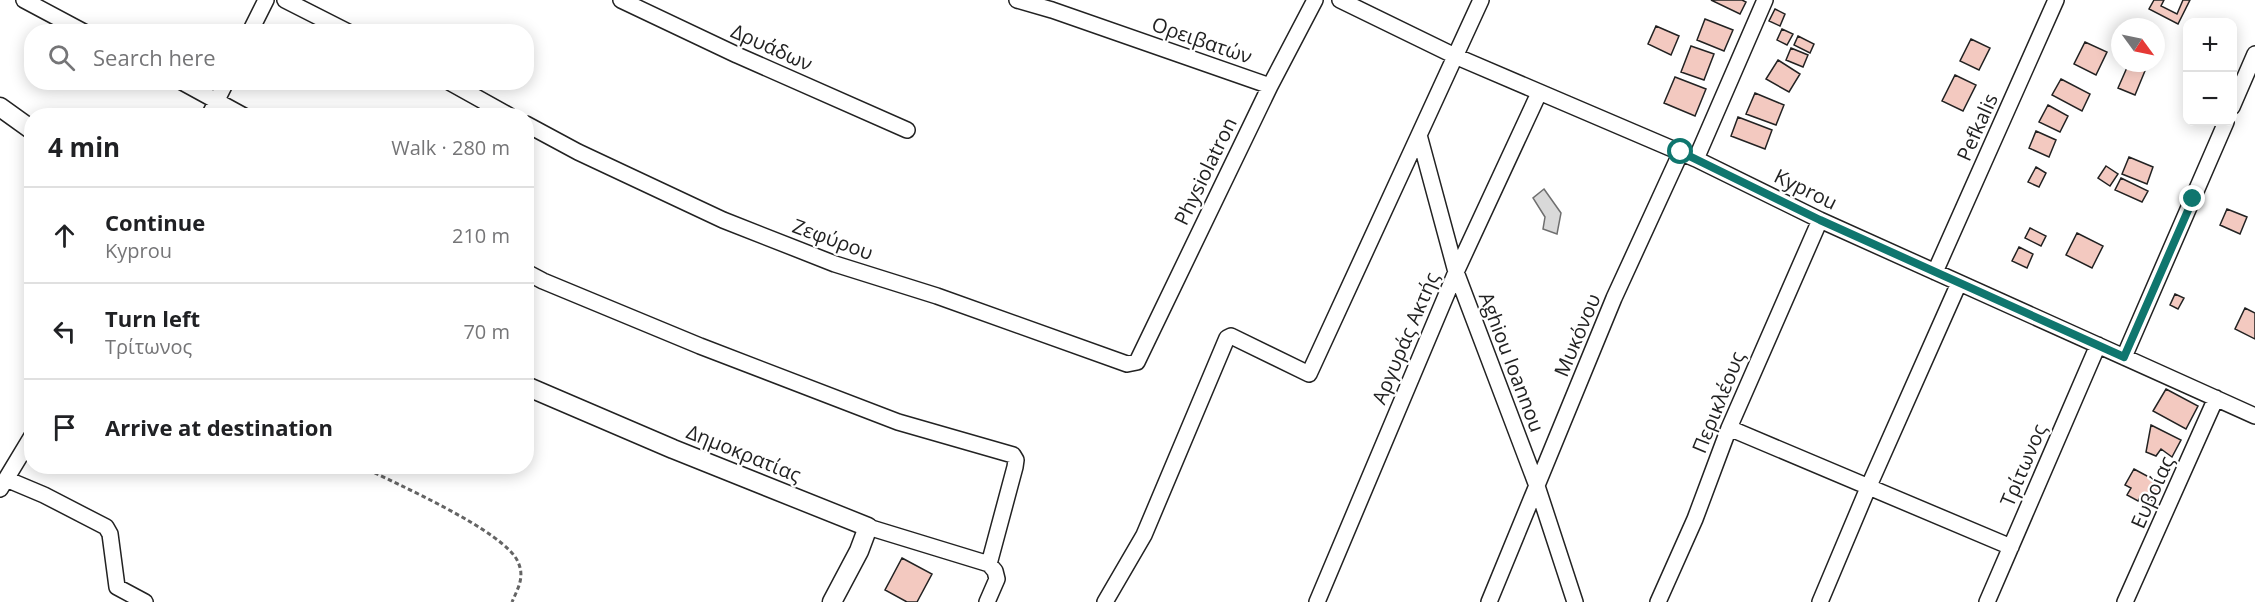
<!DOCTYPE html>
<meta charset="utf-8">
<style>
body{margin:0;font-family:"Open Sans",sans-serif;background:#f2f2f2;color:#202124}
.controls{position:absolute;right:18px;top:18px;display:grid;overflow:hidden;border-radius:12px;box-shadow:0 3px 15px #0003}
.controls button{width:54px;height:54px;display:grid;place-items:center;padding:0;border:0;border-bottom:2px solid #e0e0e0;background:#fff;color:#202124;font:30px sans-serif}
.compass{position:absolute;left:2111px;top:18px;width:54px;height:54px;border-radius:50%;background:#fff;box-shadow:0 3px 15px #0003;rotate:123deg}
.stop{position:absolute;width:18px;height:18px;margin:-14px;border:4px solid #0f766e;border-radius:50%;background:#fff}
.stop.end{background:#0f766e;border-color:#fff;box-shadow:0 2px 6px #0008}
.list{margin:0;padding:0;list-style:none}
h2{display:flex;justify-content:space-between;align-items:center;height:78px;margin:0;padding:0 24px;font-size:26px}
h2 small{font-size:20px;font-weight:400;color:#757577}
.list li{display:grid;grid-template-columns:39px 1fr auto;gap:18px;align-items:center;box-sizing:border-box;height:96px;padding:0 24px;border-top:2px solid #e0e0e0}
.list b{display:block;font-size:22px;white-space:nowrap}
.list p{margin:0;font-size:20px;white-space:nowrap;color:#757577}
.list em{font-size:20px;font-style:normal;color:#757577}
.icon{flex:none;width:33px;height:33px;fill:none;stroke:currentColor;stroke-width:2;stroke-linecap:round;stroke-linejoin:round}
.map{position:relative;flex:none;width:2255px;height:602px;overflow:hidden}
.search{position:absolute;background:#fff;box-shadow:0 3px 15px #0003;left:24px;top:24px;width:510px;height:66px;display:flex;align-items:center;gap:15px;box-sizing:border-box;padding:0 21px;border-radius:24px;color:#757577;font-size:22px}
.panel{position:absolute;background:#fff;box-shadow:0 3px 15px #0003;left:24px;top:108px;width:510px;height:366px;border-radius:24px}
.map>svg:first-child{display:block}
</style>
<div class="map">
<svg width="2255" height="602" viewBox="0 0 2255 602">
<rect width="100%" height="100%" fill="#fff"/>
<path fill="#d9d9d9" stroke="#6f6f6f" stroke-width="1.5" d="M1544 189 1561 213 1557 234 1543 229 1545 217 1533 198Z"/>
<path fill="#f3c9c0" stroke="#222" stroke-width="1.5" d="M1711 0H1742L1746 2 1740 14Z
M2154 0H2164L2161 6 2177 14 2183 0H2190L2178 24 2149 9Z
M1775 9 1785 14 1780 26 1769 21Z
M1705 19 1733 30 1724 51 1697 40Z
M1656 26 1679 36 1671 55 1648 44Z
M1782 29 1793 34 1787 45 1777 40Z
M1798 36 1814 44 1810 53 1794 45Z
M1971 39 1990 48 1979 70 1960 61Z
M2085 42 2107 52 2096 75 2074 64Z
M1691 46 1714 54 1704 80 1681 72Z
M1791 48 1808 55 1803 67 1786 60Z
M1778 60 1800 74 1789 92 1766 79Z
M2129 63H2139L2147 66 2135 95 2118 88Z
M1955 75 1976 85 1963 111 1942 101Z
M1675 77 1706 89 1695 116 1664 103Z
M2061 79 2090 94 2082 111 2052 95Z
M1755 93 1784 105 1776 125 1746 114Z
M2048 105 2068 116 2060 132 2039 122Z
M1738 117 1772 130 1765 149 1731 136Z
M2036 131 2056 140 2049 157 2029 148Z
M2129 157 2153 167 2147 184 2122 174Z
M2106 166 2118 174 2110 186 2098 178Z
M2036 167 2046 173 2039 187 2028 182Z
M2121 178 2148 191 2142 202 2115 190Z
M2227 209 2247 217 2240 234 2220 225Z
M2030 228 2046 236 2041 246 2025 238Z
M2077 233 2103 246 2092 268 2066 255Z
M2019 247 2033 254 2027 268 2012 261Z
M2175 294 2184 298 2178 309 2170 305Z
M2245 308 2255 313V339L2235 329Z
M2166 389 2198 406 2186 429 2153 411Z
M2151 425 2181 440 2172 457 2161 449 2156 456 2146 452Z
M2134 469 2162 484 2153 501 2141 495 2138 501 2127 495 2131 488 2125 485Z
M902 558 932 574 917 602H907L885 590Z"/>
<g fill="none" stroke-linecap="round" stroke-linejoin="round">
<defs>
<path id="minor" d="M24 0 84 32
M285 0 348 32
M621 0 737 55 907 130
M1017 0 1052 10 1270 86
M1340 0 1455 56 1696 159 1820 220 2255 416
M1481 0 1419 135 1456 272 1537 486 1575 602
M250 32 266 0
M182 82 244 116
M449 82 510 116
M2232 107 2255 54
M209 116 226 82
M526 124 578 152 723 220 835 264 937 296 1127 364 1137 362 1270 86 1315 0
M1696 159 1765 0
M526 272 543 281 700 346 898 422 1013 455 1016 460 1015 467 989 564
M1935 272 2056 0
M2124 357 2226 122
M1729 428 2011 547
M6 479 44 495 106 527 110 534 117 587 145 602
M0 489 32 436
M868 527 989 564 995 571 997 579 987 602
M1105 602 1144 535 1227 338 1231 336 1309 374 1419 135
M1317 602 1456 272 1539 93
M1489 602 1614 298 1681 152
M1658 602 1695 519 1729 428 1820 220
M1820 602 1868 488 1959 283
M1987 602 2098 345
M2125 602 2216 398"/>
<path id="tertiary" d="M0 107 32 130
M526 386 673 449 868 527 859 551 832 602"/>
</defs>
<use href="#minor" stroke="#222" stroke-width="18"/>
<use href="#tertiary" stroke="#222" stroke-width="21"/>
<path stroke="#646464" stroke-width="3" stroke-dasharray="4.5 3" stroke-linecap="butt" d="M361 466C394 483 505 531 518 562 525 577 518 588 512 602"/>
<use href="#minor" stroke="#fff" stroke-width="15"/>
<use href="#tertiary" stroke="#fff" stroke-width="18"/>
</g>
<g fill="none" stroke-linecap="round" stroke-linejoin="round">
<path stroke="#0f766e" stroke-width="8" d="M1681 152 1820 220 2124 357 2193 199"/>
</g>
<g text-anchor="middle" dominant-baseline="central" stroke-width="4.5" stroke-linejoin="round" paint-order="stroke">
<g font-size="20" fill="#222" stroke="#fff">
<text transform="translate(1202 40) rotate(19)">Ορειβατών</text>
<text transform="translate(772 47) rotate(24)">Δρυάδων</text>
<text transform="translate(1977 127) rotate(-66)">Pefkalis</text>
<text transform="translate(1205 171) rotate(-64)">Physiolatron</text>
<text transform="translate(1806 189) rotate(26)">Kyprou</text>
<text transform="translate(833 239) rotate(20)">Ζεφύρου</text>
<text transform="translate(1577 335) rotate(-67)">Μυκόνου</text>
<text transform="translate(1405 338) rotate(-67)">Αργυράς Ακτής</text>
<text transform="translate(1512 362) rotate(69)">Aghiou Ioannou</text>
<text transform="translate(1718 402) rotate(-68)">Περικλέους</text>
<text transform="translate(744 453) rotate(22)">Δημοκρατίας</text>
<text transform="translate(2023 465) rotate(-67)">Τρίτωνος</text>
<text transform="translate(2152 492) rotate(-66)">Ευβοίας</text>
</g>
</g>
</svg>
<div class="controls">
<button>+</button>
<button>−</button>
</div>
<svg class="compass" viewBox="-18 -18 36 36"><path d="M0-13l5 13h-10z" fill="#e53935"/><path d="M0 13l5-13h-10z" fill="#757577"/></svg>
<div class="stop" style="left:1681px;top:152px"></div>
<div class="stop end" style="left:2193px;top:199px"></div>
<div class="search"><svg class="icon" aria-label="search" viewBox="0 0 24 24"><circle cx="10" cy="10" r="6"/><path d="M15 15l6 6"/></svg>Search here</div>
<section class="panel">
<h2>4 min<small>Walk · 280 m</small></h2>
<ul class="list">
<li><svg class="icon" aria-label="ahead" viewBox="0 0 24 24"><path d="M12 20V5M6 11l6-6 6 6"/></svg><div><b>Continue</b><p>Kyprou</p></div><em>210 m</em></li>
<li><svg class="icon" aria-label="left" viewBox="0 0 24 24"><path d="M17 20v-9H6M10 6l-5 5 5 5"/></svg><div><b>Turn left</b><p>Τρίτωνος</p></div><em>70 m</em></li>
<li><svg class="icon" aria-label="arrive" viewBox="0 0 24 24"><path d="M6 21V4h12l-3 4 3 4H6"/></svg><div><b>Arrive at destination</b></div></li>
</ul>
</section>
</div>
